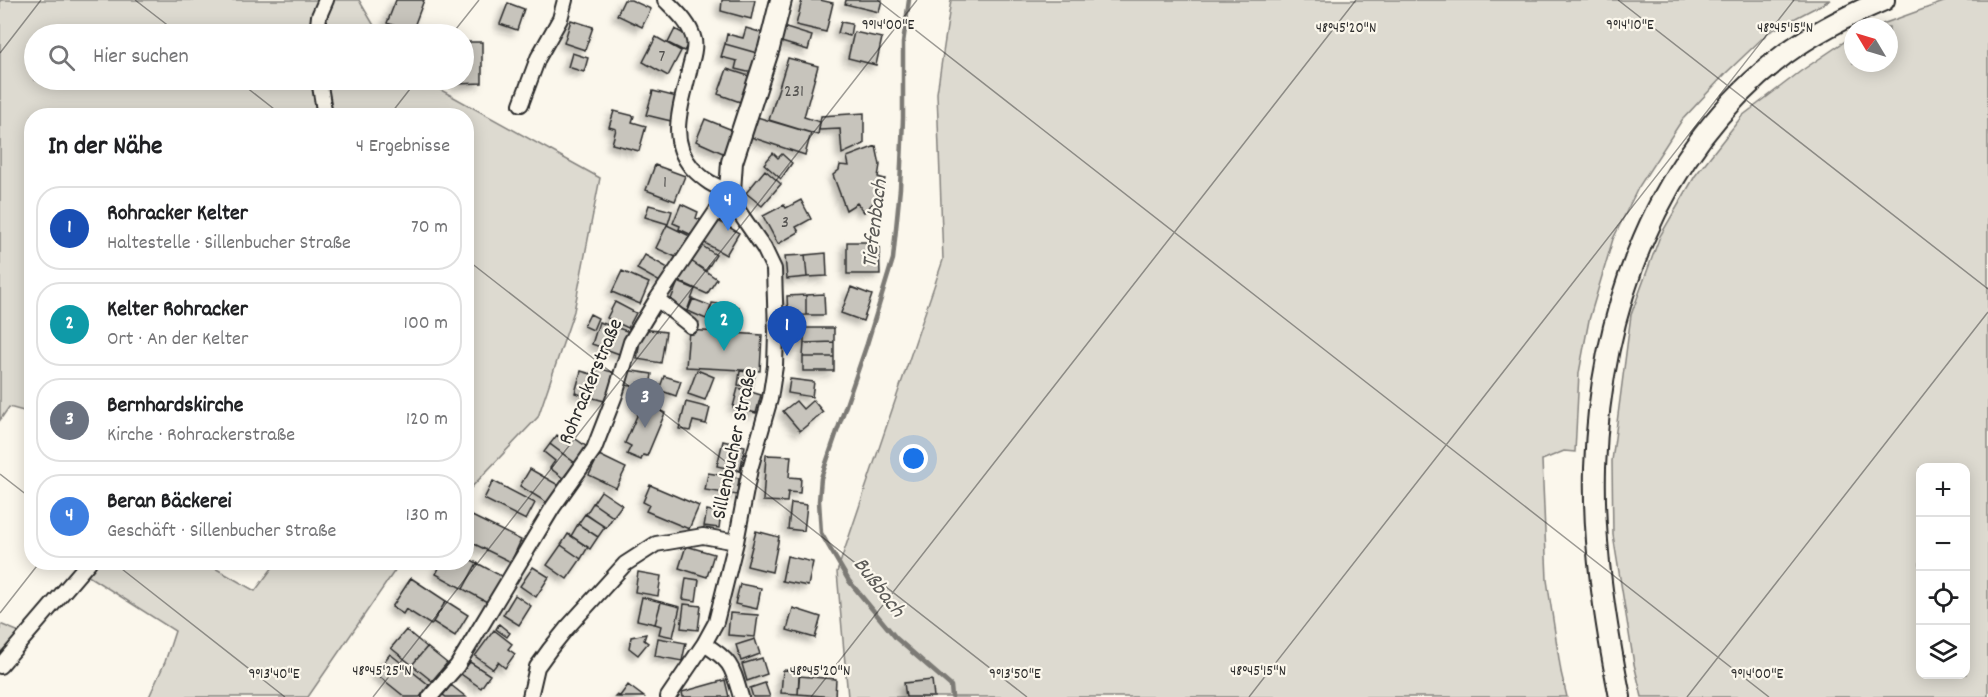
<!DOCTYPE html>
<html lang="de">
<meta charset="utf-8">
<style>
body{margin:0;font-family:Dekko,sans-serif;background:#f2f2f2;color:#202124}
.controls{position:absolute;right:18px;bottom:18px;display:grid;overflow:hidden;border-radius:12px;box-shadow:0 3px 15px #0003}
.controls button{width:54px;height:54px;display:grid;place-items:center;padding:0;border:0;border-bottom:2px solid #e0e0e0;background:#fff;color:#202124;font:30px sans-serif}
.compass{position:absolute;left:1844px;top:18px;width:54px;height:54px;border-radius:50%;background:#fff;box-shadow:0 3px 15px #0003;rotate:308deg}
.you{position:absolute;left:914px;top:459px;width:21px;height:21px;margin:-15px;border:4px solid #fff;border-radius:50%;background:#1a73e8;box-shadow:0 0 0 9px #1a73e833}
.badge{display:grid;place-items:center;width:39px;height:39px;border-radius:50%;background:#d93025;color:#fff;font-size:20px;font-weight:700}
.pin{position:absolute;translate:-50% -50px;filter:drop-shadow(0 2px 3px #0008)}
.pin::after{content:'';position:absolute;top:32px;width:21px;height:18px;background:inherit;clip-path:polygon(0 0,100% 0,50% 100%)}
.list{margin:0;padding:0;list-style:none}
h2{display:flex;justify-content:space-between;align-items:center;height:78px;margin:0;padding:0 24px;font-size:26px}
h2 small{font-size:20px;font-weight:400;color:#757577}
.list li{display:grid;grid-template-columns:39px 1fr auto;gap:18px;align-items:center;box-sizing:border-box;height:84px;margin:0 12px 12px;padding:0 12px;border:2px solid #e0e0e0;border-radius:24px}
.list b{display:block;font-size:22px;white-space:nowrap}
.list p{margin:0;font-size:20px;white-space:nowrap;color:#757577}
.list em{font-size:20px;font-style:normal;color:#757577}
.icon{flex:none;width:33px;height:33px;fill:none;stroke:currentColor;stroke-width:2;stroke-linecap:round;stroke-linejoin:round}
.map{position:relative;flex:none;width:1988px;height:697px;overflow:hidden}
.search{position:absolute;background:#fff;box-shadow:0 3px 15px #0003;left:24px;top:24px;width:450px;height:66px;display:flex;align-items:center;gap:15px;box-sizing:border-box;padding:0 21px;border-radius:33px;color:#757577;font-size:22px}
.panel{position:absolute;background:#fff;box-shadow:0 3px 15px #0003;left:24px;top:108px;width:450px;height:462px;border-radius:24px}
.map>svg:first-child{display:block}
</style>
<div class="map">
<svg width="1988" height="697" viewBox="0 0 1988 697">
<defs>
<filter id="shadow"><feDropShadow dx="-4.5" dy="4.5" stdDeviation="3" flood-color="#0004"/></filter>
</defs>
<rect width="100%" height="100%" fill="#fbf7ec"/>
<filter id="ink" filterUnits="userSpaceOnUse"><feTurbulence type="fractalNoise" baseFrequency=".0167" numOctaves="2"/><feDisplacementMap in="SourceGraphic" scale="12" xChannelSelector="R" yChannelSelector="G"/><feConvolveMatrix kernelMatrix="1 2 1 2 8 2 1 2 1" color-interpolation-filters="sRGB"/></filter>
<g filter="url(#ink)">
<path fill="#dddad0" stroke="#84827e" stroke-width="1.5" fill-rule="evenodd" d="M0 0H326L316 34H34V80H423L600 178 574 311 538 417 467 492 466 116H32L31 413 9 407 0 420Z
M327 0H359L379 34H317Z
M951 0H1830L1769 32 1726 73 1682 120 1638 188 1613 239 1589 320 1579 373 1575 452 1564 451 1542 460 1547 580 1561 672 1567 697H848L837 572 943 260 937 93Z
M1949 0H1988V697H1642L1634 664 1613 535 1612 461 1631 315 1660 236 1695 176 1742 116 1801 71 1853 36V63H1889V27H1874ZM1920 468H1966V674H1920Z
M90 563H206L255 591 276 563H400L308 697H149L165 662 175 631 82 572Z
M0 624 27 635 0 664Z"/>
<g fill="none" stroke-linecap="round" stroke-linejoin="round">
<path stroke="#7b7a75" stroke-width="4.5" d="M909 0 903 43V118L900 188 893 259 867 344 821 478 819 501 821 533 849 581 896 638 951 686 952 697"/>
</g>
<path fill="#c7c4bc" stroke="#2b2b2b" stroke-width="1.5" filter="url(#shadow)" d="M396 0H424L412 32 387 23Z
M624 0H631L651 9 642 27 617 15Z
M722 0H755L751 19 721 11Z
M802 0H820L833 3 826 32 796 25Z
M846 0H882L879 12 845 4Z
M508 3 524 9 517 30 500 24Z
M571 20 593 27 585 50 564 43Z
M841 22 852 24 850 36 838 33Z
M783 27 812 36 808 50 778 41Z
M746 28 763 33 757 53 725 44 727 34 743 38Z
M675 29 691 38 684 51 668 43Z
M854 32 882 38 876 65 848 58Z
M656 37 681 51 668 76 643 62Z
M464 42H482V83L456 84V80H464Z
M725 44 757 53 752 73 735 69 737 61 721 57Z
M572 53 588 58 584 72 568 67Z
M788 58 818 66 804 117 820 122 818 135 769 120Z
M727 69 749 76 740 102 718 94Z
M653 91 677 97 671 121 646 115Z
M614 111 634 116 632 122 646 126 639 151 612 144 616 129 609 127Z
M864 113V144L842 154 840 129 819 130 821 116Z
M757 117 811 133 805 155 751 137Z
M705 119 735 131 725 154 696 141Z
M876 146 880 165 878 177 885 179 880 191 874 202 864 212 857 203 846 210 833 175 839 170 840 165 849 166 847 157Z
M773 153 778 158 782 154 792 163 781 179 764 164Z
M655 165 685 176 675 201 646 190Z
M765 170 781 184 762 206 746 193Z
M801 200 811 219 796 227 799 232 778 244 763 216 784 205 786 208Z
M681 204 698 212 696 218 701 220 694 236 679 229 680 226 673 223Z
M649 205 672 211 668 224 645 217Z
M717 220 739 233 726 255 703 242Z
M667 225 694 238 678 258 656 248Z
M847 242H879L880 274H847Z
M701 245 716 255 706 271 691 261Z
M826 253 827 276 807 277 805 255Z
M645 255 668 268 660 282 637 269Z
M805 255 807 277 787 279 785 256Z
M691 261 717 279 707 294 677 280Z
M622 271 649 283 640 304 612 292Z
M678 282 695 289 687 311 669 304Z
M851 287 872 295 863 321 841 313Z
M824 294 825 315H806V295Z
M806 295V315L788 316 787 296Z
M693 299 711 306 706 319 688 311Z
M615 302 636 313 628 328 607 318Z
M712 303 739 307 735 328 708 323Z
M590 314 598 318 593 330 584 326Z
M599 322 630 332 622 355 592 344Z
M804 328H834V342L804 343Z
M642 329 666 332 661 363 637 359Z
M689 330 762 335 760 371 686 367Z
M834 342V357H803L804 343Z
M803 357H834V371H803Z
M598 368 616 373 608 402 575 393 581 371 595 375Z
M626 370 652 374 650 388 624 385Z
M697 370 714 377 705 400 688 394Z
M740 371 755 373 753 387 738 385Z
M664 376 681 381 676 396 659 390Z
M790 379 814 382 812 397 788 393Z
M738 388 761 395 756 413 733 407Z
M653 398 660 401 662 407 661 411 665 413 647 456 643 455 641 460 627 454 631 446 625 443 640 409 643 411 649 401Z
M813 400 823 412 800 431 783 411 796 401 803 409Z
M686 402 710 408 706 424 693 421 690 431 679 429Z
M557 435 568 444 573 437 587 447 575 463 550 444Z
M723 441 745 446 740 471 717 466Z
M550 444 575 463 563 478 550 468 555 461 544 452Z
M599 455 626 468 616 488 589 475Z
M766 455 791 456 789 477 801 478 800 493 788 492 787 502 763 501Z
M530 469 560 486 549 504 520 486Z
M708 473 739 478 737 495 705 490Z
M493 481 535 503 526 520 484 499Z
M650 485 699 506 689 529 646 511 649 505 643 502Z
M601 491 622 505 613 517 593 503Z
M593 503 613 517 606 528 586 514Z
M791 503 807 505 804 531 788 529Z
M707 510 721 513 719 528 704 526Z
M466 513 521 540 511 562 466 540Z
M585 514 605 527 598 537 578 524Z
M578 524 598 537 590 549 571 536Z
M756 531 779 537 772 572 747 566Z
M568 534 588 547 581 559 561 545Z
M561 545 581 559 567 579 547 565Z
M686 546 714 554 707 577 679 568Z
M787 556 813 562 808 586 782 581Z
M466 557 477 563 463 589 436 574 442 562H466Z
M477 563 503 577 489 603 463 589Z
M533 567 549 577 536 597 520 586Z
M638 572 661 576 658 596 635 592Z
M411 578 446 601 431 625 406 609 403 614 392 607Z
M686 578 699 580 696 601 683 599Z
M740 584 761 588 757 609 735 604Z
M515 595 531 606 519 625 503 615Z
M642 597 661 602 655 624 637 620Z
M446 601 468 615 455 636 433 622Z
M661 602 680 607 673 637 659 634 661 626 655 624Z
M684 604 701 606 698 630 681 628Z
M793 608 821 617 815 638 787 630Z
M730 613 758 615 755 637 728 635Z
M499 624 510 633 507 637 496 629Z
M406 630 427 647 412 665 391 648Z
M494 630 512 644 508 649 515 654 505 668 498 662 493 669 475 656Z
M646 634 644 640 648 643 638 655 629 648 631 637Z
M658 638 686 643 682 661 655 656Z
M755 639 760 654 741 661 736 645Z
M427 647 447 663 432 681 412 665Z
M390 654 429 685 420 697H405L375 673Z
M762 658 767 674 747 681 742 664Z
M470 662 490 675 481 688 461 674Z
M783 670 800 671 798 694 781 693Z
M799 676 836 679 835 697 798 694Z
M725 680 729 697H683L682 692Z
M932 680 934 697H906L904 683Z
M765 683 770 697H753L750 688Z
M451 685 466 697H446L443 695Z
M628 685 644 697H615L617 695 620 696Z"/>
<g fill="none" stroke-linecap="round" stroke-linejoin="round">
<defs>
<path id="street" d="M665 0C677 12 690 23 694 40 696 49 692 59 690 67 683 101 666 138 692 168 704 180 714 187 730 191
M317 34 319 16 326 0
M319 80 325 116
M521 104 538 58 560 19 565 0
M657 299 691 326
M704 644C732 661 732 667 741 697
M0 666 89 562
M430 697 457 666 553 507 594 449 615 395 631 342 657 299 730 191
M530 697 537 667 550 649 566 629 625 564 656 544 703 536 736 542
M668 697 704 644 716 622 736 542 750 469 770 399 775 366 776 333 774 269 764 248 739 212 730 191"/>
<path id="secondary" d="M730 191 732 162 769 48 781 0
M1620 697C1605 622 1593 544 1595 468 1600 311 1656 152 1785 54 1815 32 1849 15 1884 0"/>
</defs>
<use href="#street" stroke="#2b2b2b" stroke-width="18"/>
<use href="#secondary" stroke="#2b2b2b" stroke-width="24"/>
<use href="#street" stroke="#fbf7ec" stroke-width="14"/>
<use href="#secondary" stroke="#fbf7ec" stroke-width="20"/>
</g>
</g>
<path fill="none" stroke="#2b2b2b" stroke-width="1.5" stroke-opacity="0.45" d="M135 0 179 34M877 0 1769 697M1618 0 1988 289M452 34 479 0M0 53 41 0M237 80 283 116M389 116 417 80M466 259 1027 697M0 474 32 499M113 562 285 697M0 613 40 562M373 697 917 0M811 697 1356 0M1249 697 1794 0M1687 697 1988 312"/>
<g text-anchor="middle" dominant-baseline="central" stroke-width="4.5" stroke-linejoin="round" paint-order="stroke">
<g font-size="18" fill="#52514f">
<text x="662" y="57">7</text>
<text x="794" y="92">231</text>
<text x="665" y="183">1</text>
<text x="785" y="223">3</text>
</g>
<g font-size="21" fill="#2b2b2b" stroke="#fbf7ec">
<text transform="translate(592 382) rotate(-67)">Rohrackerstraße</text>
<text transform="translate(736 444) rotate(-78)">Sillenbucher Straße</text>
</g>
<g font-size="22" font-style="italic" fill="#5a5956" stroke="#fbf7ec">
<text transform="translate(876 224) rotate(-83)">Tiefenbach</text>
<text transform="translate(878 588) rotate(52)">Bußbach</text>
</g>
</g>
<g font-size="15" text-anchor="middle" fill="#2b2b2b" stroke="#fbf7ec" stroke-width="4.5" stroke-linejoin="round" paint-order="stroke">
<text x="888" y="29">9°14'00"E</text>
<text x="1630" y="29">9°14'10"E</text>
<text x="1346" y="32">48°45'20"N</text>
<text x="1785" y="32">48°45'15"N</text>
<text x="382" y="675">48°45'25"N</text>
<text x="820" y="675">48°45'20"N</text>
<text x="1258" y="675">48°45'15"N</text>
<text x="274" y="678">9°13'40"E</text>
<text x="1015" y="678">9°13'50"E</text>
<text x="1757" y="678">9°14'00"E</text>
</g>
</svg>
<div class="controls">
<button>+</button>
<button>−</button>
<button><svg class="icon" aria-label="locate" viewBox="0 0 24 24"><circle cx="12" cy="12" r="6"/><path d="M12 2v4M12 18v4M2 12h4M18 12h4"/></svg></button>
<button><svg class="icon" aria-label="layers" viewBox="0 0 24 24"><path d="M12 4l9 5-9 5-9-5zM3 14l9 5 9-5"/></svg></button>
</div>
<svg class="compass" viewBox="-18 -18 36 36"><path d="M0-13l5 13h-10z" fill="#e53935"/><path d="M0 13l5-13h-10z" fill="#757577"/></svg>
<div class="you"></div>
<div class="pin badge" style="left:787px;top:356px;background:#1a4fb4">1</div>
<div class="pin badge" style="left:724px;top:351px;background:#0f9aa8">2</div>
<div class="pin badge" style="left:645px;top:428px;background:#6b7280">3</div>
<div class="pin badge" style="left:728px;top:231px;background:#3f7fe0">4</div>
<div class="search"><svg class="icon" aria-label="search" viewBox="0 0 24 24"><circle cx="10" cy="10" r="6"/><path d="M15 15l6 6"/></svg>Hier suchen</div>
<section class="panel">
<h2>In der Nähe<small>4 Ergebnisse</small></h2>
<ul class="list">
<li><span class="badge" style="background:#1a4fb4">1</span><div><b>Rohracker Kelter</b><p>Haltestelle · Sillenbucher Straße</p></div><em>70 m</em></li>
<li><span class="badge" style="background:#0f9aa8">2</span><div><b>Kelter Rohracker</b><p>Ort · An der Kelter</p></div><em>100 m</em></li>
<li><span class="badge" style="background:#6b7280">3</span><div><b>Bernhardskirche</b><p>Kirche · Rohrackerstraße</p></div><em>120 m</em></li>
<li><span class="badge" style="background:#3f7fe0">4</span><div><b>Beran Bäckerei</b><p>Geschäft · Sillenbucher Straße</p></div><em>130 m</em></li>
</ul>
</section>
</div>
